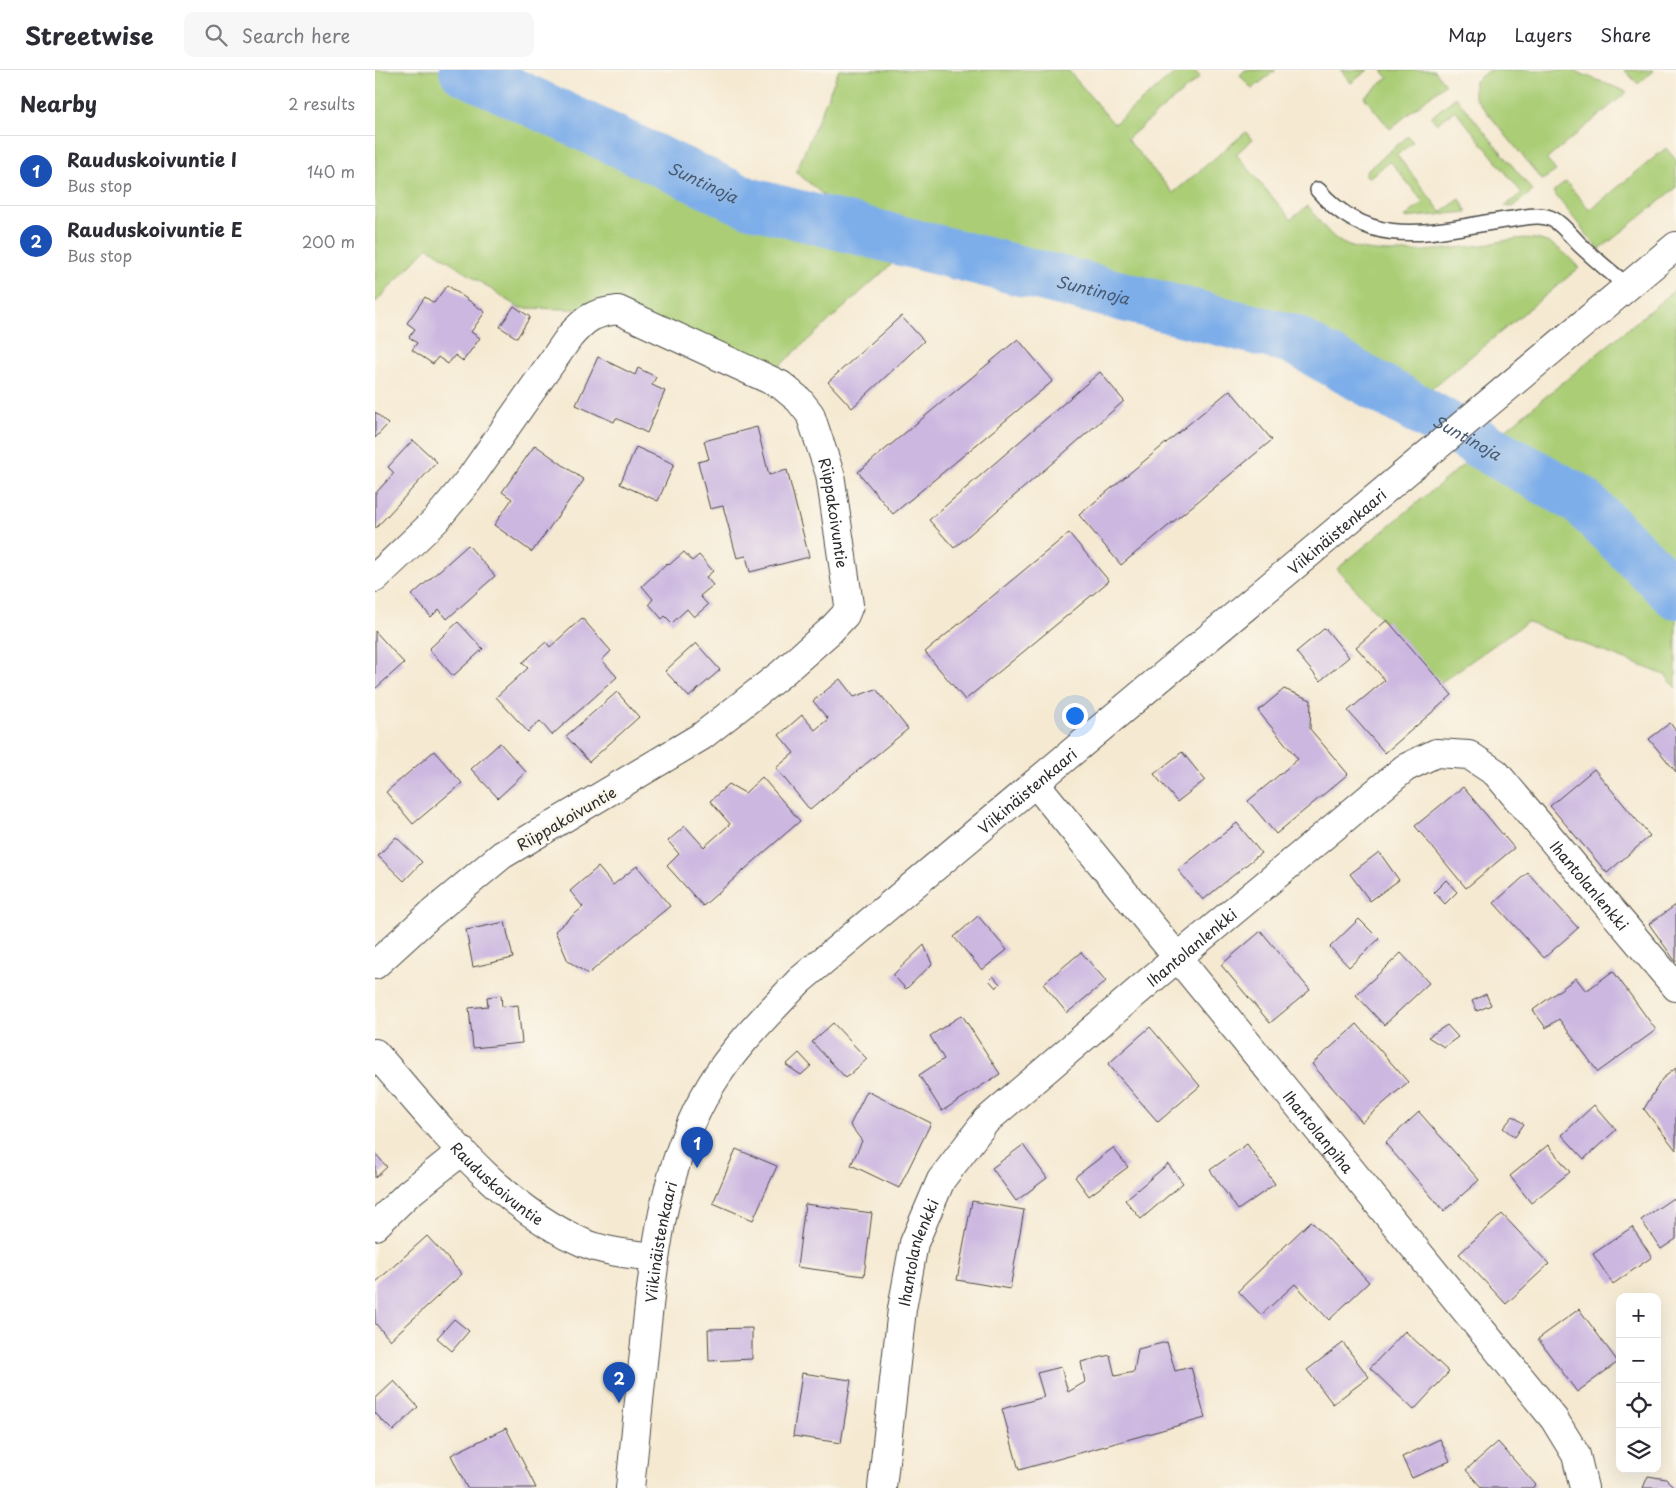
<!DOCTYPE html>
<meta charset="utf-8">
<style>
body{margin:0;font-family:"Playpen Sans",sans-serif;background:#f7f7f7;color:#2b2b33}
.controls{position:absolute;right:15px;bottom:15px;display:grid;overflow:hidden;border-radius:10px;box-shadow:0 5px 20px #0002}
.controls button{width:45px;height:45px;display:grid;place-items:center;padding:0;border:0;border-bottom:1px solid #e1e1e2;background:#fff;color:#2b2b33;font:25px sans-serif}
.you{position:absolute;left:699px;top:645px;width:18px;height:18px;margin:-12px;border:4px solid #fff;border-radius:50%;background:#1a73e8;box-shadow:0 0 0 8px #1a73e833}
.badge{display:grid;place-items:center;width:32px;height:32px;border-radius:50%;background:#d93025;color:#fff;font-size:16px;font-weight:700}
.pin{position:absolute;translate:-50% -41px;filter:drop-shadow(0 1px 2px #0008)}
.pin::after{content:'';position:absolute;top:26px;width:18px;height:15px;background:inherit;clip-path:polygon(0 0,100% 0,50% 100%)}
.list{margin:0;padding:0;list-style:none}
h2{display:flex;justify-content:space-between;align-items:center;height:65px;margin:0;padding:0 20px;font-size:21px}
h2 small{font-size:16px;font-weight:400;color:#7c7c81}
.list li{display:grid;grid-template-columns:32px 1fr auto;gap:15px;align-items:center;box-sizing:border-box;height:70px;padding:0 20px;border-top:1px solid #e1e1e2}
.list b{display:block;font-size:19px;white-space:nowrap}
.list p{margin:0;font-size:16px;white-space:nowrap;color:#7c7c81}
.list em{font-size:16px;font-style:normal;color:#7c7c81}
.icon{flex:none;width:28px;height:28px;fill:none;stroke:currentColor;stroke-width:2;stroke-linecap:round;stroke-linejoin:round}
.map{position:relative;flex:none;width:1301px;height:1418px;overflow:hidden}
header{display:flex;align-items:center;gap:30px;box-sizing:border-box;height:70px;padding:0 25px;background:#fff;border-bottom:1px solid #e1e1e2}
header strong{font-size:24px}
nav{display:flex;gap:28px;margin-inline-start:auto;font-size:18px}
.search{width:350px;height:45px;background:#f7f7f7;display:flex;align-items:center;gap:12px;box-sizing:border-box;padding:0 18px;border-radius:10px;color:#7c7c81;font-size:19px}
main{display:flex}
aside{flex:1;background:#fff}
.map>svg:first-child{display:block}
</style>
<header>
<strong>Streetwise</strong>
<div class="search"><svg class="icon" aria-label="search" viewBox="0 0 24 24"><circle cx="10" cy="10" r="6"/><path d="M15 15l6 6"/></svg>Search here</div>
<nav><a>Map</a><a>Layers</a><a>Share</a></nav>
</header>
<main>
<aside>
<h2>Nearby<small>2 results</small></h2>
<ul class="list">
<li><span class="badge" style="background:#1a4fb4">1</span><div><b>Rauduskoivuntie I</b><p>Bus stop</p></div><em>140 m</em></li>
<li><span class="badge" style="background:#1a4fb4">2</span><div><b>Rauduskoivuntie E</b><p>Bus stop</p></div><em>200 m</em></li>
</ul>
</aside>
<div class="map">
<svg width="1301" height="1418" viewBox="0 0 1301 1418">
<rect width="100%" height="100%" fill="#fbf7ec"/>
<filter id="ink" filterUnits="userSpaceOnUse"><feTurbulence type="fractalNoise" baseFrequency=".02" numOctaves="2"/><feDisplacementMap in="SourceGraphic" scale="10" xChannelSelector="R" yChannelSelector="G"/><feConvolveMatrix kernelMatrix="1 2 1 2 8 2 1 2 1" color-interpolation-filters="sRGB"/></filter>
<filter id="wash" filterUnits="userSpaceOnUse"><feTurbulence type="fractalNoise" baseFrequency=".0096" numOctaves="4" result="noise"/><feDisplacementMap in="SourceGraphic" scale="20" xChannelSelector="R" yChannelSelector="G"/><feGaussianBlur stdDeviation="1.12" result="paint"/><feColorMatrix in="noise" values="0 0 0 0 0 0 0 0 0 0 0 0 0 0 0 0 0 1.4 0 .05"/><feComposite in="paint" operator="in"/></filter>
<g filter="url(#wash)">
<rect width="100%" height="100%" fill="#f5e9d1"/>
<path fill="#aacd76" stroke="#6a7c50" d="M0 0H89L372 132 539 174 391 308 243 240 144 238 53 177 0 233Z
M464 0H693L739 54 803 0H819L825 7 752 69 798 123 871 62 877 70 861 84 916 149 933 136C944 150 956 170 974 176 1012 188 1069 179 1108 175 1126 172 1146 165 1165 170 1182 174 1193 186 1204 198L1056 319 918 253 452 128 421 102Z
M870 0H901L877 19 865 5Z
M966 0H993L976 13Z
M1007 0H1059L1070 14 1015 59 989 27 1013 8Z
M1114 0H1197L1252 22 1172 89 1181 101 1167 110 1099 26V12Z
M1249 0H1279L1263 14Z
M1081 27 1158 121 1137 137 1130 136 1147 123 1080 40 1062 54 1056 47Z
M1033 66 1038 72 1022 85 1066 142 1085 129 1092 142 1029 148 1048 132 1015 91 996 106 993 107 989 103Z
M1291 78 1301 90V118L1224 180 1178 122 1191 112 1215 140Z
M1301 219V618L1290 605 1152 552 1065 613 962 499Z"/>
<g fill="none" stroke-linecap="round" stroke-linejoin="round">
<path stroke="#7eaee9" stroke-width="50" id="s1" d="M89 0 372 132 917 269 1204 429 1301 524"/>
</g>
<g id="blocks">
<path fill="#ccb7e0" d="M72 215 110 242 96 262 105 268 88 291 80 285 73 294 63 287 58 294 37 280 42 273 34 267 40 259 32 253 50 227 59 233Z
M139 236 155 247 142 268 125 257Z
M526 246 549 271 477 338 453 312Z
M643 269 678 311 518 444 483 402Z
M223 287 260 305 263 298 281 307 277 315 290 321 272 363 241 348 239 352 201 335Z
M725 302 749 331 579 478 554 450Z
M855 320 897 370 746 495 704 445Z
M0 342 13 354 0 368Z
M382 357 394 405 412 400 434 487 375 502 371 486 362 488 348 436 335 439 323 392 334 389 329 371Z
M38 370 62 392 0 459V424L19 403 13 397Z
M160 375 209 410 157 482 119 455 137 429 127 422Z
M261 377 299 394 283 431 245 414Z
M694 463 734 511 590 630 550 582Z
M93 475 120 506 72 549 64 539 56 547 37 525Z
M309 482 317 491 324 485 338 501 331 507 338 515 325 526 333 535 319 547 312 539 297 553 290 546 287 549 274 534 278 529 267 516 292 493 294 495Z
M207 548 236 581 227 590 242 607 177 665 165 651 153 662 121 627 153 598 147 593 171 572 175 577Z
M1012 550 1077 625 1010 683 973 641 1010 610 981 577Z
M83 552 108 579 78 606 54 579Z
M950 558 974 587 945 611 921 582Z
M0 561 29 593 0 619Z
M321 573 345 600 314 627 290 601Z
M465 609 479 627 501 619 533 659 435 740 401 698 419 683 404 665 427 645 440 660 453 649 438 631Z
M909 619 936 630 935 659 973 704 901 764 873 731 923 689 883 641Z
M242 622 264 647 214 692 191 666Z
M1295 653 1301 661V702L1274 669Z
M125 673 151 702 123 728 96 699Z
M59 681 87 713 38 754 11 722Z
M807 682 830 710 802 732 779 704Z
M1219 699 1275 766 1232 803 1175 736Z
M387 707 425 751 328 836 292 796 304 784 293 771 310 756 329 777 355 754 335 731 354 714 370 723Z
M1088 717 1139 778 1091 818 1040 756Z
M862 753 886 783 828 830 803 800Z
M21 767 47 792 29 811 3 786Z
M1004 782 1024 810 995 831 975 804Z
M262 796 295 836 213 904 193 891 180 861 208 837 195 821 223 797 238 815Z
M1153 803 1203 858 1169 888 1119 833Z
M1071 810 1082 822 1070 834 1059 822Z
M1301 835V892L1274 854Z
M603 846 632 880 607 900 579 867Z
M984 849 1004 869 974 897 955 877Z
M130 852 138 888 98 897 91 860Z
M886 861 935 920 895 953 846 895Z
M549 875 557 894 531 919 518 905Z
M706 882 731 911 692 943 668 914Z
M1026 883 1054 913 1009 955 981 925Z
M1238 901 1281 960 1223 1002 1184 949 1171 958 1158 940 1201 908 1211 921Z
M618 906 625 914 621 918 614 910Z
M1111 924 1116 935 1102 941 1097 931Z
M126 925 127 937 143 935 147 973 98 978 94 938 113 936 112 927Z
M587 945 625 1004 567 1041 544 1005 569 989 555 966Z
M458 953 492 989 471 1008 437 972Z
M982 954 1033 1012 987 1052 937 994Z
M1072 955 1083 967 1069 977 1053 967Z
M775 957 825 1016 783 1052 733 994Z
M424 983 436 996 426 1005 411 995Z
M1301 998V1080L1269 1039 1287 1009Z
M492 1021 556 1053 524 1118 476 1095 487 1071 475 1055Z
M1219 1035 1241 1060 1209 1089 1187 1065Z
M1044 1042 1104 1110 1069 1141 1010 1073Z
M1138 1046 1149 1054 1140 1067 1128 1058Z
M872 1074 900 1114 863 1140 835 1100Z
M648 1075 672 1108 641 1131 617 1098Z
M1173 1075 1195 1102 1156 1133 1135 1106Z
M738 1078 753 1097 714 1126 700 1107Z
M361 1079 402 1096 378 1150 338 1133Z
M0 1083 12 1097 0 1108Z
M793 1094 808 1113 766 1149 750 1130Z
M1298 1128 1301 1132V1169L1286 1179 1266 1150Z
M597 1131 649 1140 635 1219 582 1210Z
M430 1134 497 1143 489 1206 422 1197Z
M1127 1144 1174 1194 1131 1234 1084 1184Z
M936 1151 994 1212 954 1250 920 1214 886 1245 863 1221Z
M1257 1157 1277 1187 1238 1214 1218 1184Z
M52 1166 87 1204 15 1270 0 1253V1213Z
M1204 1239 1243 1292 1202 1322 1163 1269Z
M79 1249 94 1261 77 1281 62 1268Z
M377 1258V1289L334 1291 333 1259Z
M1030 1261 1074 1302 1039 1340 995 1298Z
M792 1272 800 1301 816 1297 830 1348 644 1400 627 1339 669 1327 662 1303 686 1297 693 1322 710 1312 706 1292 735 1285 740 1306 759 1302 763 1279Z
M968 1273 994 1307 958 1334 932 1300Z
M427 1303 476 1310 466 1373 418 1366Z
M19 1311 43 1337 18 1361 0 1343V1329Z
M131 1358 161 1418H92L76 1385Z
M1065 1369 1075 1391 1037 1408 1027 1387Z
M1123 1372 1161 1415 1157 1418H1107L1091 1400Z
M1273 1406 1291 1409 1300 1418H1268Z"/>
</g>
</g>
<g filter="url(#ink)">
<use href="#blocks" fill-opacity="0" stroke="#494844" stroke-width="1"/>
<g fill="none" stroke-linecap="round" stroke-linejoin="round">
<defs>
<path id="service" d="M943 120C1000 186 1064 158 1138 149 1151 147 1167 143 1179 150 1188 155 1197 167 1204 174 1220 189 1236 203 1253 216"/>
<g id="minor">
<path id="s2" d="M0 508 61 450 94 410 195 266C211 248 218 243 243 240L406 315 424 330 435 344 455 404 474 535 470 545 455 561 406 604 327 666 127 785 56 844 0 895"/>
<path id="s3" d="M661 714 1179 1349 1201 1385 1209 1418"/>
<path id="s4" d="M0 983C60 1051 123 1136 209 1173 231 1182 255 1184 279 1187"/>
<path d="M0 1156 33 1124 87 1081"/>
<path id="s5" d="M507 1418 527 1239 539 1173 566 1110 611 1051 777 909 1030 698 1061 683 1094 685 1121 703 1301 917"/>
</g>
<g id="tertiary">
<path id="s6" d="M255 1418C260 1366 266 1315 271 1263 280 1177 290 1091 336 1015 359 977 393 944 424 911L1301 176"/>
</g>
</defs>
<use href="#service" stroke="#494844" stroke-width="18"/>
<use href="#minor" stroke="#494844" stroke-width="30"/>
<use href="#tertiary" stroke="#494844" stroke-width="30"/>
<use href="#service" stroke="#fff" stroke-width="15"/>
<use href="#minor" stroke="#fff" stroke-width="28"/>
<use href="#tertiary" stroke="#fff" stroke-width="28"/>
</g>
</g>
<g text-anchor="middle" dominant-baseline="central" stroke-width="5" stroke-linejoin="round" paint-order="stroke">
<g font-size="15" fill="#2b2b2b" stroke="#fbf7ec">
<text stroke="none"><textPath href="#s2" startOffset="691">Riippakoivuntie</textPath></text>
<text stroke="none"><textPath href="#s6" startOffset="1252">Viikinäistenkaari</textPath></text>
<text stroke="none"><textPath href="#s6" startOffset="848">Viikinäistenkaari</textPath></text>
<text transform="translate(191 748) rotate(-30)">Riippakoivuntie</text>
<text stroke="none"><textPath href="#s5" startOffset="1184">Ihantolanlenkki</textPath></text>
<text stroke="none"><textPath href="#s5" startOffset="659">Ihantolanlenkki</textPath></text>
<text stroke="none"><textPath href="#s3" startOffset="448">Ihantolanpiha</textPath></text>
<text stroke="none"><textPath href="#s4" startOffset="179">Rauduskoivuntie</textPath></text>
<text stroke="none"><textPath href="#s6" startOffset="248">Viikinäistenkaari</textPath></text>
<text stroke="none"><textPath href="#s5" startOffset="239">Ihantolanlenkki</textPath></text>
</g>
<g font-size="16" font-style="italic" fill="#48596e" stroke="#fbf7ec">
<text stroke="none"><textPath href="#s1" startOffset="264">Suntinoja</textPath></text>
<text stroke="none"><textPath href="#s1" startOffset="669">Suntinoja</textPath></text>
<text stroke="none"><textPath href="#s1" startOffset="1075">Suntinoja</textPath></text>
</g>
</g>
</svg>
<div class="controls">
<button>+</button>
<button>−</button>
<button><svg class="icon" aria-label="locate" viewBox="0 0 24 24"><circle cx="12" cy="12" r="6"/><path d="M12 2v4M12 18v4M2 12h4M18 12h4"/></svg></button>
<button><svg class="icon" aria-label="layers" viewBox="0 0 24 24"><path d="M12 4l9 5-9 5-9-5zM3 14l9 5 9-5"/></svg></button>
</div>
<div class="you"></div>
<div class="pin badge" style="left:322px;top:1098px;background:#1a4fb4">1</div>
<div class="pin badge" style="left:244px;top:1333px;background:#1a4fb4">2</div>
</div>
</main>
